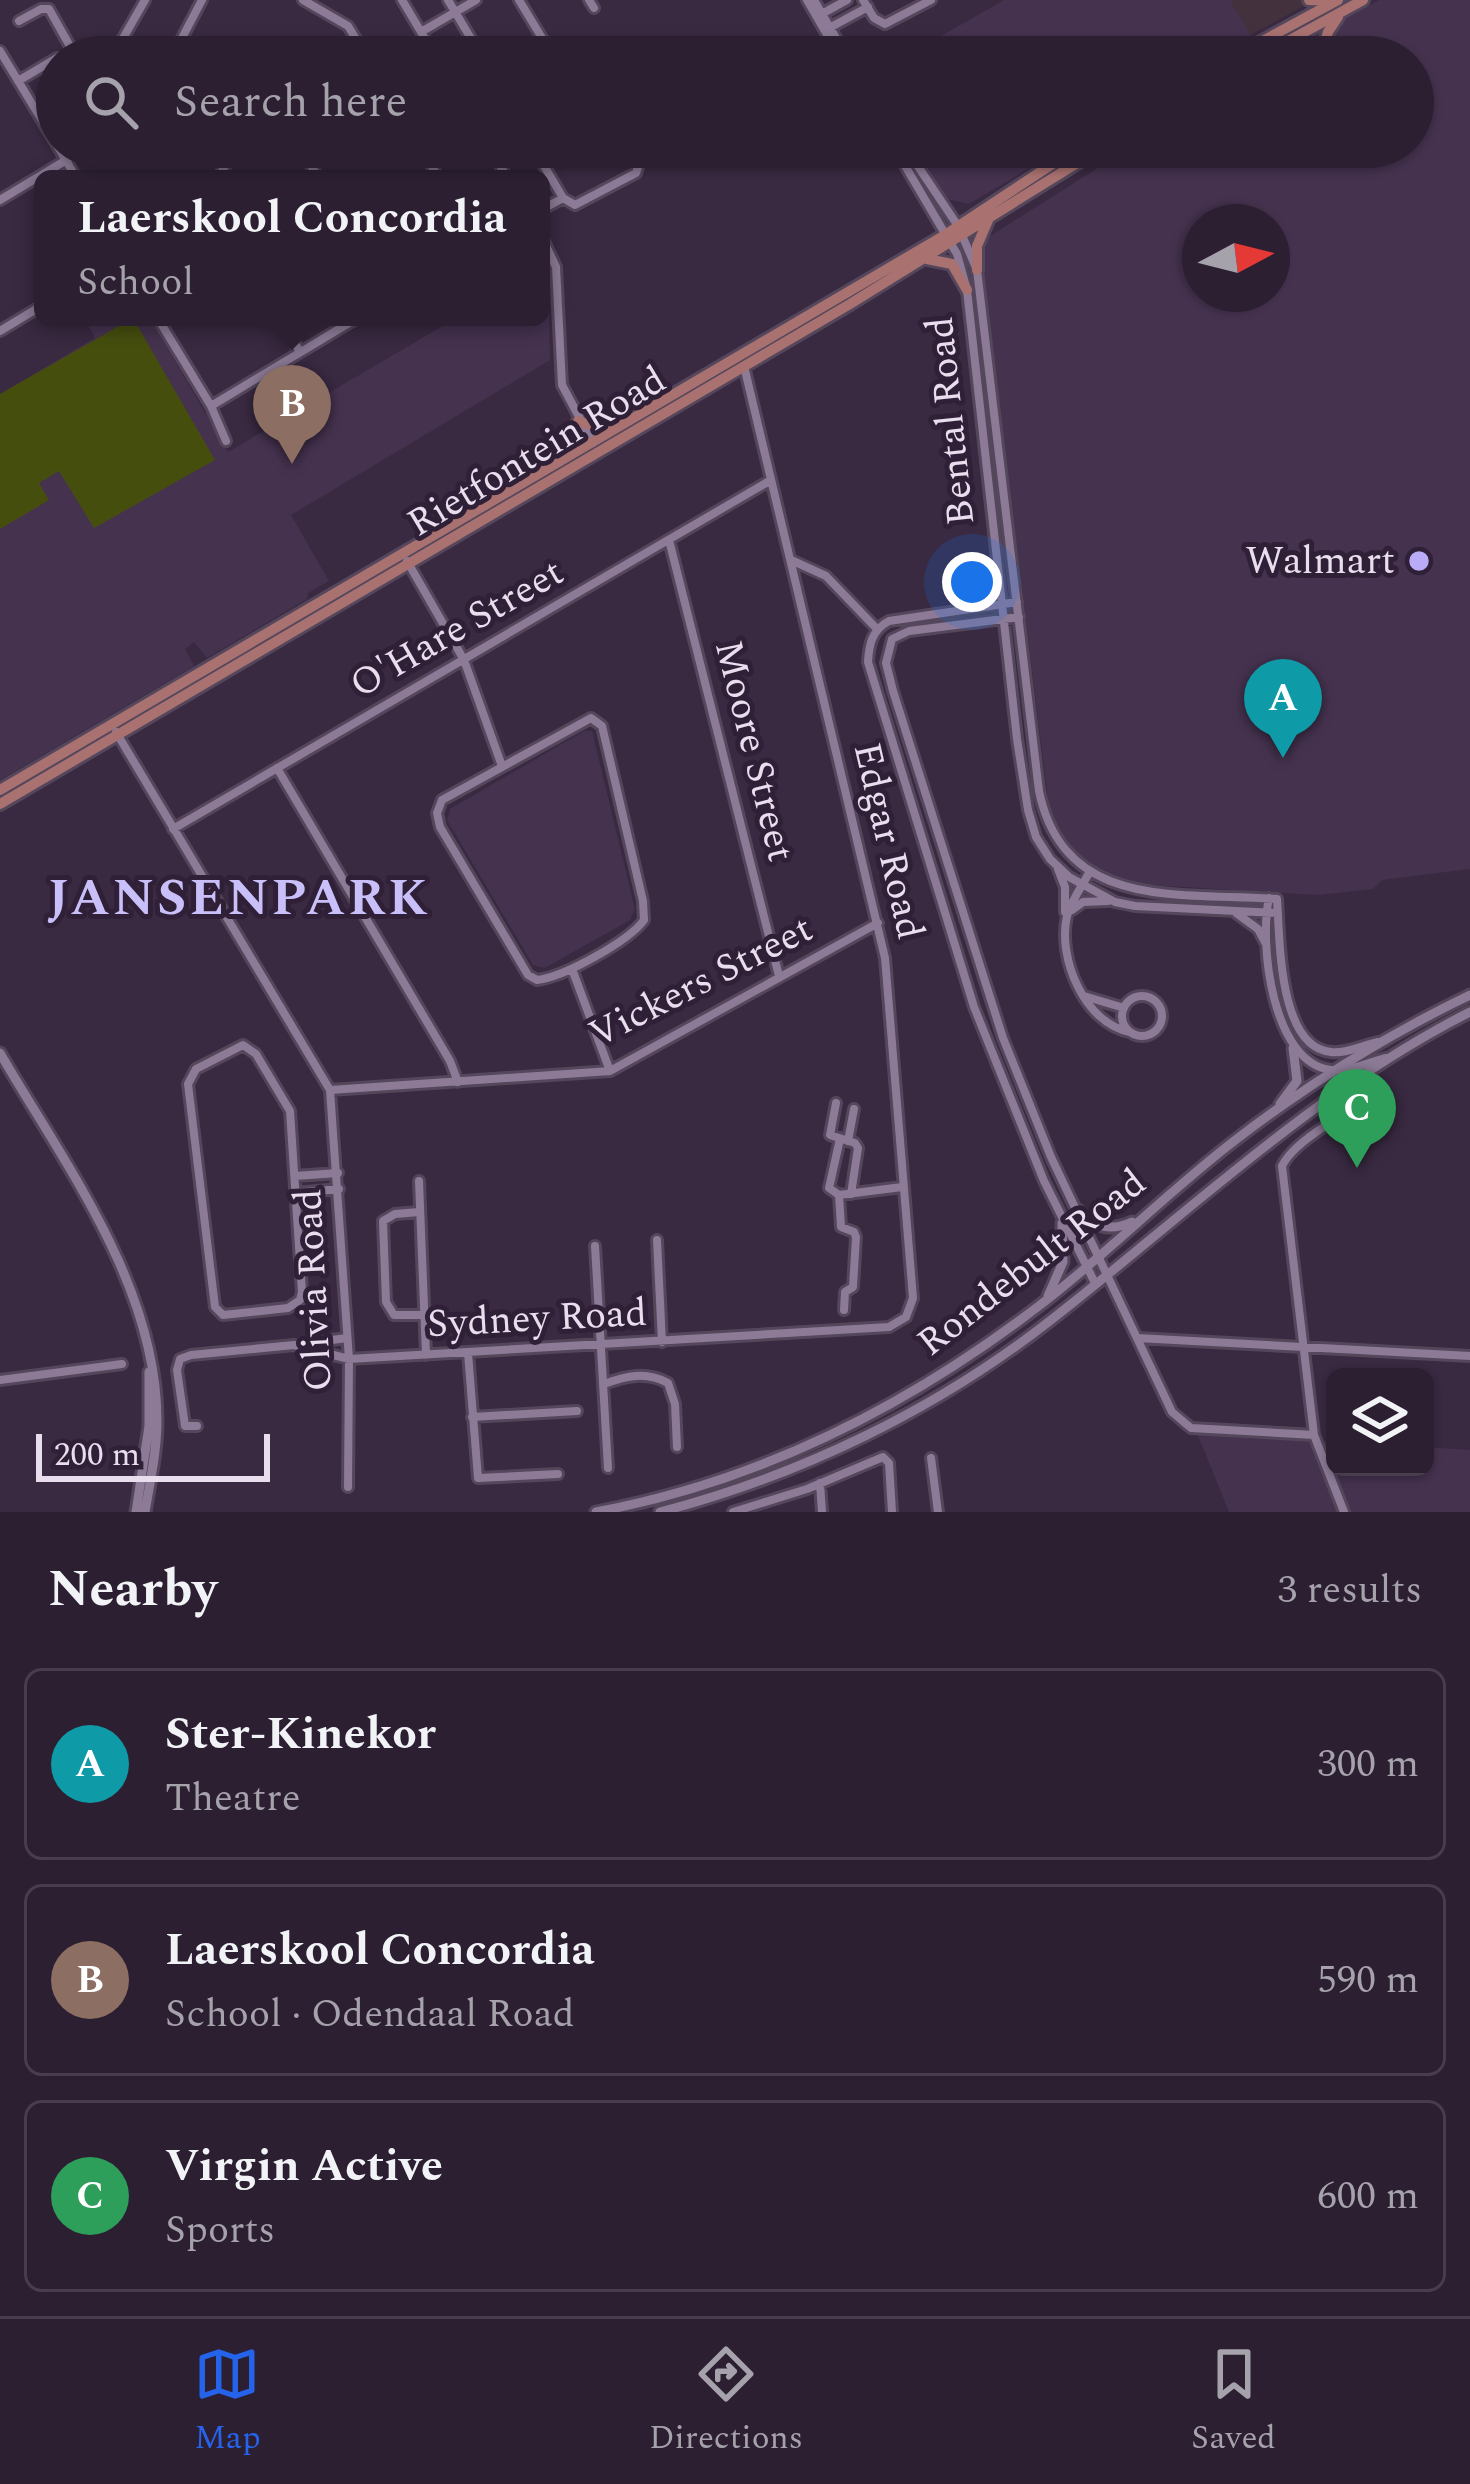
<!DOCTYPE html>
<meta charset="utf-8">
<style>
body{margin:0;font-family:Spectral,serif;background:#332739;color:#f1f3f6}
.controls{position:absolute;right:36px;bottom:36px;display:grid;overflow:hidden;border-radius:18px;box-shadow:0 3px 9px #0004}
.controls button{width:108px;height:108px;display:grid;place-items:center;padding:0;border:0;border-bottom:3px solid #473d4d;background:#2b1f31;color:#f1f3f6;font:60px sans-serif}
.compass{position:absolute;left:1182px;top:204px;width:108px;height:108px;border-radius:50%;background:#2b1f31;box-shadow:0 3px 9px #0004;rotate:83deg}
.scale{position:absolute;left:36px;bottom:30px;width:234px;box-sizing:border-box;padding-left:12px;border:6px solid #e8deee;border-top:0;font-size:33px;line-height:42px;white-space:nowrap;color:#e8deee;-webkit-text-stroke:9px #2f1f37;paint-order:stroke}
.you{position:absolute;left:972px;top:582px;width:42px;height:42px;margin:-30px;border:9px solid #fff;border-radius:50%;background:#1a73e8;box-shadow:0 0 0 18px #1a73e833}
.badge{display:grid;place-items:center;width:78px;height:78px;border-radius:50%;background:#2563eb;color:#fff;font-size:39px;font-weight:700}
.pin{position:absolute;translate:-50% -99px;filter:drop-shadow(0 3px 6px #0008)}
.pin::after{content:'';position:absolute;top:63px;width:42px;height:36px;background:inherit;clip-path:polygon(0 0,100% 0,50% 100%)}
.popup{position:absolute;left:34px;top:170px;width:516px;height:156px;box-sizing:border-box;display:grid;place-content:center;border-radius:18px;background:#2b1f31;filter:drop-shadow(0 3px 9px #0005);font-size:39px;white-space:nowrap;color:#a6a2ab}
.popup b{font-size:45px;color:#f1f3f6}
.popup::after{content:'';position:absolute;left:50%;top:100%;margin-left:-24px;border:24px solid transparent;border-top-color:#2b1f31}
.list{margin:0;padding:0;list-style:none}
h2{display:flex;justify-content:space-between;align-items:center;height:156px;margin:0;padding:0 48px;font-size:51px}
h2 small{font-size:39px;font-weight:400;color:#a6a2ab}
.list li{display:grid;grid-template-columns:78px 1fr auto;gap:36px;align-items:center;box-sizing:border-box;height:192px;margin:0 24px 24px;padding:0 24px;border:3px solid #473d4d;border-radius:18px}
.list b{display:block;font-size:45px;white-space:nowrap}
.list p{margin:0;font-size:39px;white-space:nowrap;color:#a6a2ab}
.list em{font-size:39px;font-style:normal;color:#a6a2ab}
.icon{flex:none;width:66px;height:66px;fill:none;stroke:currentColor;stroke-width:2;stroke-linecap:round;stroke-linejoin:round}
.map{position:relative;flex:none;width:1470px;height:1512px;overflow:hidden}
.search{position:absolute;background:#2b1f31;box-shadow:0 3px 9px #0004;left:36px;right:36px;top:36px;height:132px;display:flex;align-items:center;gap:30px;box-sizing:border-box;padding:0 42px;border-radius:66px;color:#a6a2ab;font-size:45px}
.sheet{height:804px;background:#2b1f31}
nav{display:flex;justify-content:space-around;align-items:center;box-sizing:border-box;height:168px;border-top:3px solid #473d4d;background:#2b1f31;font-size:33px;color:#a6a2ab}
nav a{display:grid;justify-items:center;gap:6px}
nav .on{color:#2563eb}
.map>svg:first-child{display:block}
</style>
<div class="map">
<svg width="1470" height="1512" viewBox="0 0 1470 1512">
<rect width="100%" height="100%" fill="#392941"/>
<path fill="#45324f" fill-rule="evenodd" d="M1004 0H1231L1252 36 1216 57H904Z
M1379 0H1470V869L1382 880 1373 889 1319 895 1131 884 1090 870 1068 851 1050 815 979 243 1131 147H1413V57H1274ZM1200 222H1272V294H1200Z
M915 147H1065L969 204 946 199Z
M548 265 550 360 291 515 329 581 308 593 307 599 207 658 194 642 185 649 194 666 0 780V394L95 338 83 317H149L228 452 458 317H541V268Z
M584 731H592L635 909 630 920 545 968 533 965 447 820 450 809Z
M1197 1433 1335 1442V1467H1425V1447L1470 1450V1512H1229Z"/>
<path fill="#43323e" d="M1230 0H1315L1250 35Z"/>
<path fill="#464e0e" d="M133 318 215 460 94 528 59 471 39 483 49 500 0 529V394Z"/>
<g fill="none" stroke-linecap="round" stroke-linejoin="round">
<defs>
<path id="minor" d="M303 0 348 26 367 57
M402 0 436 57
M448 0 482 57
M519 0 542 38
M589 0 594 8
M807 0 840 57
M814 0 847 57
M863 0 874 18 885 24 931 0
M818 16 847 0
M19 21 41 9H49L76 57
M831 27 868 7
M421 32 476 0
M0 51 57 145
M114 54 145 0
M172 57 202 0
M18 81 57 58
M58 147 77 179
M300 147 319 179
M421 147 439 179
M489 147 508 179
M533 147 563 198 575 205 636 173 640 161 634 147
M894 147 957 254 967 290 1017 739 1028 810 1036 837 1050 859 1069 877 1115 902 1135 906 1278 913
M905 147 958 226 977 270 1039 791C1064 912 1181 892 1277 899 1280 939 1278 1047 1331 1052 1346 1054 1363 1045 1378 1042
M217 179 237 147
M0 200 88 147
M541 210 563 198
M541 235 556 267 562 385 593 443
M157 317 211 406 226 441
M280 317 300 352
M0 331 43 305
M211 406 359 317
M669 540 779 976
M791 560 826 576 877 629
M407 561 464 660 502 766
M1017 602 889 621C872 630 869 644 868 662L974 1007 1044 1181 1095 1283
M1019 617 909 631 892 639 886 663 893 691 1003 1038 1051 1157 1172 1412 1191 1428 1314 1435
M591 718 602 726 643 901 644 920C629 941 564 977 537 980L528 975 440 827 437 813 442 800Z
M116 732 330 1090 349 1359 348 1487
M277 768 450 1061 458 1082
M173 829 771 480
M1058 869 1065 887V912
M1089 873C1082 886 1071 901 1067 916 1057 958 1085 1024 1130 1032
M1269 898C1259 943 1272 1063 1331 1070 1348 1072 1370 1062 1386 1058
M1072 910 1083 902 1108 901
M1236 913 1258 929 1266 944
M572 969 610 1071
M1122 1016a20 20 0 1 1 40 0a20 20 0 1 1-40 0Z
M1084 996 1124 1008
M243 1045 256 1054 290 1111 302 1292 300 1300 288 1308 223 1315 215 1307 188 1084 196 1069Z
M330 1090 610 1071 878 923
M836 1103 830 1135 855 1143 858 1148 851 1194
M840 1139 829 1188 839 1195 841 1227 854 1232 856 1237 853 1287 845 1292 844 1310
M848 1141 854 1109
M295 1176 338 1173
M419 1181 426 1355
M295 1193 339 1189
M839 1195 902 1187
M419 1212 395 1214 383 1221 386 1302 394 1315H424
M657 1240 662 1342
M595 1246 608 1468
M1137 1338 1470 1356
M301 1344 347 1338
M468 1353 478 1478 558 1474
M0 1380 122 1364
M604 1384C626 1376 646 1371 668 1383L675 1404 677 1447
M472 1417 577 1411
M197 1426H185L177 1370 180 1359 191 1355 294 1345 349 1359 889 1327 906 1317 913 1298 885 958 744 366
M931 1458 938 1512
M820 1483 822 1512
M733 1512 807 1489 883 1457 889 1463 892 1512
M1344 1512 1314 1435 1282 1166C1294 1141 1357 1103 1384 1099"/>
<path id="tertiary" d="M0 1053C65 1165 157 1286 157 1421 157 1451 150 1482 145 1512
M136 1512 149 1426V1372"/>
<path id="secondary" d="M1323 1102 1336 1103 1350 1112
M1280 1104 1297 1081 1293 1048
M1078 1210C1095 1227 1110 1232 1132 1222
M1048 1296 1063 1262 1062 1223
M596 1512C761 1481 912 1404 1044 1302 1111 1250 1171 1189 1238 1138 1310 1083 1389 1034 1470 995
M660 1512C801 1475 936 1410 1051 1320 1188 1213 1314 1091 1470 1012"/>
<path id="primary" d="M1309 0 1335 1
M1321 55 1328 32 1338 17
M1233 57 1338 0
M1259 57 1363 0
M927 259 952 264 967 290
M977 270V246L989 218
M578 421 609 431
M0 790 945 235 1078 147
M0 804 850 304 1103 147"/>
</defs>
<use href="#minor" stroke="#54465b" stroke-width="14"/>
<use href="#tertiary" stroke="#54465b" stroke-width="15"/>
<use href="#secondary" stroke="#54465b" stroke-width="15"/>
<use href="#primary" stroke="#54465b" stroke-width="16"/>
<use href="#minor" stroke="#8c7a96" stroke-width="8"/>
<use href="#tertiary" stroke="#8c7a96" stroke-width="9"/>
<use href="#secondary" stroke="#8c7a96" stroke-width="9"/>
<use href="#primary" stroke="#a97271" stroke-width="10"/>
</g>
<circle fill="#b9abf7" stroke="#2f1f37" stroke-width="4.5" cx="1419" cy="561" r="12"/>
<g text-anchor="middle" dominant-baseline="central" stroke-width="10" stroke-linejoin="round" paint-order="stroke">
<g font-size="39" fill="#e8deee" stroke="#2f1f37">
<text transform="translate(951 421) rotate(-96)">Bental Road</text>
<text transform="translate(537 452) rotate(-31)">Rietfontein Road</text>
<text transform="translate(457 629) rotate(-30)">O'Hare Street</text>
<text transform="translate(754 751) rotate(76)">Moore Street</text>
<text transform="translate(888 841) rotate(77)">Edgar Road</text>
<text transform="translate(701 982) rotate(-27)">Vickers Street</text>
<text transform="translate(1032 1263) rotate(-38)">Rondebult Road</text>
<text transform="translate(314 1290) rotate(-93)">Olivia Road</text>
<text transform="translate(537 1319) rotate(-3)">Sydney Road</text>
</g>
<g font-size="39" fill="#e8deee" stroke="#2f1f37" text-anchor="end">
<text x="1395" y="561">Walmart</text>
</g>
<g font-size="51" font-weight="bold" letter-spacing="3" fill="#c9bff9" stroke="#2f1f37">
<text x="239" y="899">JANSENPARK</text>
</g>
</g>
</svg>
<div class="controls">
<button><svg class="icon" aria-label="layers" viewBox="0 0 24 24"><path d="M12 4l9 5-9 5-9-5zM3 14l9 5 9-5"/></svg></button>
</div>
<svg class="compass" viewBox="-18 -18 36 36"><path d="M0-13l5 13h-10z" fill="#e53935"/><path d="M0 13l5-13h-10z" fill="#a6a2ab"/></svg>
<div class="scale">200 m</div>
<div class="you"></div>
<div class="pin badge" style="left:1283px;top:758px;background:#0f9aa8">A</div>
<div class="pin badge" style="left:292px;top:464px;background:#8d6e63">B</div>
<div class="popup"><b>Laerskool Concordia</b>School</div>
<div class="pin badge" style="left:1357px;top:1168px;background:#2e9e5b">C</div>
<div class="search"><svg class="icon" aria-label="search" viewBox="0 0 24 24"><circle cx="10" cy="10" r="6"/><path d="M15 15l6 6"/></svg>Search here</div>
</div>
<section class="sheet">
<h2>Nearby<small>3 results</small></h2>
<ul class="list">
<li><span class="badge" style="background:#0f9aa8">A</span><div><b>Ster-Kinekor</b><p>Theatre</p></div><em>300 m</em></li>
<li><span class="badge" style="background:#8d6e63">B</span><div><b>Laerskool Concordia</b><p>School · Odendaal Road</p></div><em>590 m</em></li>
<li><span class="badge" style="background:#2e9e5b">C</span><div><b>Virgin Active</b><p>Sports</p></div><em>600 m</em></li>
</ul>
</section>
<nav>
<a class="on"><svg class="icon" aria-label="map" viewBox="0 0 24 24"><path d="M3 6l6-2 6 2 6-2v14l-6 2-6-2-6 2zM9 4v14M15 6v14"/></svg>Map</a>
<a><svg class="icon" aria-label="directions" viewBox="0 0 24 24"><path d="M12 3l9 9-9 9-9-9zM9 14v-3h6M13 9l2 2-2 2"/></svg>Directions</a>
<a><svg class="icon" aria-label="saved" viewBox="0 0 24 24"><path d="M7 4h10v16l-5-4-5 4z"/></svg>Saved</a>
</nav>
